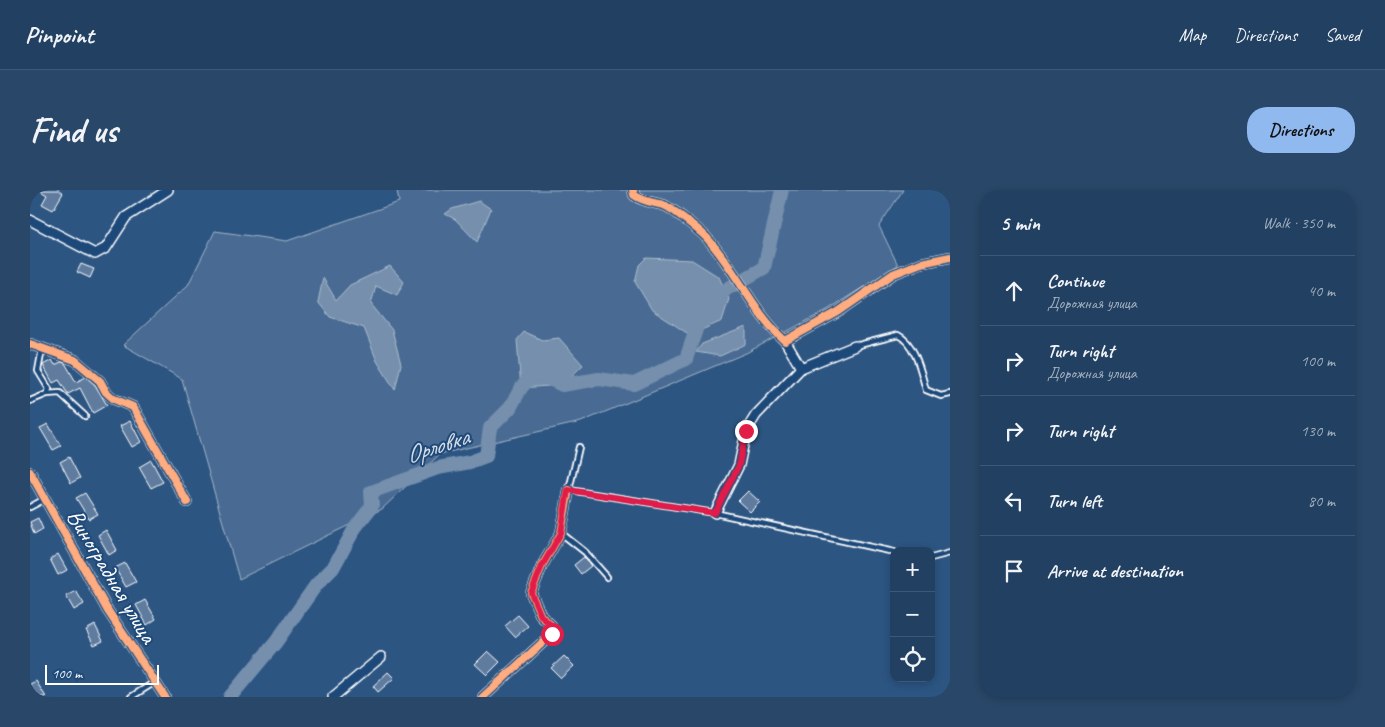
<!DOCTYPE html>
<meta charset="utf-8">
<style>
body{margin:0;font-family:Caveat,sans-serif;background:#294768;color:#f1f3f6}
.controls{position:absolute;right:15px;bottom:15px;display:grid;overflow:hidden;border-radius:10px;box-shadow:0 2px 8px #0003}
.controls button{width:45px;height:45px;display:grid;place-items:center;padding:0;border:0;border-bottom:1px solid #3e5977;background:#214062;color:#f1f3f6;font:25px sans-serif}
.scale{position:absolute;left:15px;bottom:12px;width:114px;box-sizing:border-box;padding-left:5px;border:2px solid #fff;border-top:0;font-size:14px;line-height:18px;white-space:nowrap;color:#fff;-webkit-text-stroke:4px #1f4a7a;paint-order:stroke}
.stop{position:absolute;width:15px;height:15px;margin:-11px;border:4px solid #e11d48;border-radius:50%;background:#fff}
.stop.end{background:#e11d48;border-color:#fff;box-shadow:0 1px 5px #0008}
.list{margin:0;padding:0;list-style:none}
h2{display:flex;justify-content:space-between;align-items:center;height:65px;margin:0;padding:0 20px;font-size:21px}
h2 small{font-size:16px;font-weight:400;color:#a2afbe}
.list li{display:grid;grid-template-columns:32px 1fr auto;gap:15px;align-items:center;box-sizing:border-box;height:70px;padding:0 20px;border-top:1px solid #3e5977}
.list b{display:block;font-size:19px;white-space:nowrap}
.list p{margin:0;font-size:16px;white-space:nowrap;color:#a2afbe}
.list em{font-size:16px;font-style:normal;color:#a2afbe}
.icon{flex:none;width:28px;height:28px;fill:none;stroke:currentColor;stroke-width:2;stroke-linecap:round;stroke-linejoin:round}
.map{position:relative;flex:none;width:920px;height:507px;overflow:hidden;border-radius:20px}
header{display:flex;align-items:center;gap:30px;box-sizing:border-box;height:70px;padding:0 25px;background:#214062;border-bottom:1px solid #3e5977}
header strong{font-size:24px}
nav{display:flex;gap:28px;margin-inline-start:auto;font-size:18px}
.intro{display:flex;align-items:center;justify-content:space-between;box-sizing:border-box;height:120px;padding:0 30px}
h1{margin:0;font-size:35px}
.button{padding:12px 22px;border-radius:20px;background:#90b9f0;color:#111;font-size:18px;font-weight:700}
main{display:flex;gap:30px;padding:0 30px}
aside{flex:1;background:#214062;border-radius:20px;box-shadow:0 2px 8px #0003}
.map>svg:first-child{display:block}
</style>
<header>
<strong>Pinpoint</strong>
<nav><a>Map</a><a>Directions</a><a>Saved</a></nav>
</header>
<div class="intro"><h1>Find us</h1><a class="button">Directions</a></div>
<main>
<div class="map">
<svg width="920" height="507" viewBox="0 0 920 507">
<rect width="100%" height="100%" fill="#2c5582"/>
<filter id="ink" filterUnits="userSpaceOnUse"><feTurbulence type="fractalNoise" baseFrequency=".02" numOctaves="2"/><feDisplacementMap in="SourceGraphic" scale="10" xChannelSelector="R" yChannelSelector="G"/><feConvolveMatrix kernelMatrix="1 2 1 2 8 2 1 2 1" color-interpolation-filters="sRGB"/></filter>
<g filter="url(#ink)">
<path fill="#486b92" stroke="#a4b5c8" d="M367 0H873L849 36 868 75 797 120 716 163 551 232 410 264 352 319 209 389 152 189 93 155 158 95 185 41 257 51 369 12Z"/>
<path fill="#748fad" stroke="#acbcce" d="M449 11 461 19 447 52 425 29 415 24 422 19Z
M616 68 662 70 689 87 699 109 692 131 660 145 622 120 605 92 609 75Z
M360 76 374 92 367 105 346 96 341 114 362 140 371 174 365 200 347 171 334 138 300 127 288 112 293 88 306 110 320 95Z
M716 137V154L690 166 666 162 672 154Z
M494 142 512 150 529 148 553 175 532 195 491 198 487 150Z"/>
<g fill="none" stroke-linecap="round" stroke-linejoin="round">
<path stroke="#748fad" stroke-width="14" d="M200 507 246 452 286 395 303 378 325 338 342 316 341 302 408 278 440 272 456 266 460 238 480 218 491 198 505 182 532 195 569 189 604 194 656 169 672 122 695 100 734 78 752 0"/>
</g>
<path fill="#5e7c9f" stroke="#fff" d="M9 0H29L33 3 23 20 12 14 17 5Z
M51 74 64 79 60 88 47 82Z
M22 170 25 175 31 172 35 173 46 192 56 187 65 195 77 215 63 223 50 198 38 204 29 190 23 193 13 175Z
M100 231 111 252 102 257 90 236Z
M18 234 31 256 23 260 10 238Z
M39 267 50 288 41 293 30 272Z
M121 270 133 292 121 298 109 277Z
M718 301 730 312 720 322 708 311Z
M55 303 68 324 59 329 46 308Z
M8 328 13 339 4 344 0 332Z
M76 340 87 360 79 365 68 345Z
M28 364 37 380 28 385 20 369Z
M554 367 561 376 551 384 544 375Z
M95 373 106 392 96 397 85 378Z
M46 401 54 414 44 420 36 406Z
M115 410 126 429 117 435 106 415Z
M488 425 498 436 485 447 475 436Z
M65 435 73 451 64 455 56 440Z
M458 461 470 472 457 485 445 474Z
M534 466 544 476 531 488 521 478Z
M358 482 364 488 348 502 343 496Z
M6 491 16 507H0V494Z"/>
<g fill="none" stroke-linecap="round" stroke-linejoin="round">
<defs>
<path id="lane" d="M825 156 868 145C886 154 891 183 896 200L911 206 920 204
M17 204 30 203 55 226
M0 211 17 204 19 199 8 181 12 159
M549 257 539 300 685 323 864 362
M0 317 15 309
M531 343 555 362 577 387
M901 368 920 363
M101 507 125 492"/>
<path id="street" d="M603 0 604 5C614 12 622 12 633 15 641 17 669 40 676 47 706 79 722 121 755 151L808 122 863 84 891 73 920 67
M0 30 65 64 76 58 96 27 138 0
M0 154 45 170 70 191 76 202 84 209 103 217 157 312
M771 178 825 156
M0 282 78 421 135 507
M685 323 709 275 716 241 726 225 771 178 755 151
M303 507 351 467
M453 507 522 444 521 435 511 426 501 403 512 376 531 343 539 300"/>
</defs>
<use href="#lane" stroke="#fff" stroke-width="8"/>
<use href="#street" stroke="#fff" stroke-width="12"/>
<use href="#lane" stroke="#1f4a7a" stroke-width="4.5"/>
<use href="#street" stroke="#1f4a7a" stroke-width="9"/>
<defs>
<path id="cycleway" d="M603 0 604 5C614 12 622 12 633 15 641 17 669 40 676 47 706 79 722 121 755 151L808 122 863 84 891 73 920 67
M0 154 45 170 70 191 76 202 84 209 103 217 157 312
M0 282 78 421 135 507
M453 507 522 444 521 435 511 426 501 403 512 376 531 343 539 300"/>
</defs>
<use href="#cycleway" stroke="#1f4a7a" stroke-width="11"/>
<use href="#cycleway" stroke="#ffac80" stroke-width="8"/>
</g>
</g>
<g fill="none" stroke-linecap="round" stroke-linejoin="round" filter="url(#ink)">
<path stroke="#e11d48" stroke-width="6" d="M522 444 521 435 511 426 501 403 512 376 531 343 538 300 685 323 709 275 716 241"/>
</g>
<g text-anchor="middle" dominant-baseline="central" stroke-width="4" stroke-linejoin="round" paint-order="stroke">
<g font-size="24" fill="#fff" stroke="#1f4a7a">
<text transform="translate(82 386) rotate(59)">Виноградная улица</text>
</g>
<g font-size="25" font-style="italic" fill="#d5dde6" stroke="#1f4a7a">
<text transform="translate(407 256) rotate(-18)">Орловка</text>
</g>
</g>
</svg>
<div class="controls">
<button>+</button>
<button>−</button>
<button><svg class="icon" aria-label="locate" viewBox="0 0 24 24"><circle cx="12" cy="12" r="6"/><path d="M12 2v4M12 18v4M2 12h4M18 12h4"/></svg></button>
</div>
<div class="scale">100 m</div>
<div class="stop" style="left:522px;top:444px"></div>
<div class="stop end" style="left:716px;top:241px"></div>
</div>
<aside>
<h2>5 min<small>Walk · 350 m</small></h2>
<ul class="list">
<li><svg class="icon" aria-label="ahead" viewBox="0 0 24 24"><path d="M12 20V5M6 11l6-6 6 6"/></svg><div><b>Continue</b><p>Дорожная улица</p></div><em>40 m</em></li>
<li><svg class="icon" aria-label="right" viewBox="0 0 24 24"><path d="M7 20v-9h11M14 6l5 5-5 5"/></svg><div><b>Turn right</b><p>Дорожная улица</p></div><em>100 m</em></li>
<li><svg class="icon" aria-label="right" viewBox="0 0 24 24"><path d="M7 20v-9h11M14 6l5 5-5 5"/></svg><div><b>Turn right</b></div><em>130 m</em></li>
<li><svg class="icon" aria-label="left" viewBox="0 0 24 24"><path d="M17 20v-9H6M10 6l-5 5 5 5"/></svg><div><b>Turn left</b></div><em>80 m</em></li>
<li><svg class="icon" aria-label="arrive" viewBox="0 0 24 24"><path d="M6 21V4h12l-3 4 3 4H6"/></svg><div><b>Arrive at destination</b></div></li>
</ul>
</aside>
</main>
